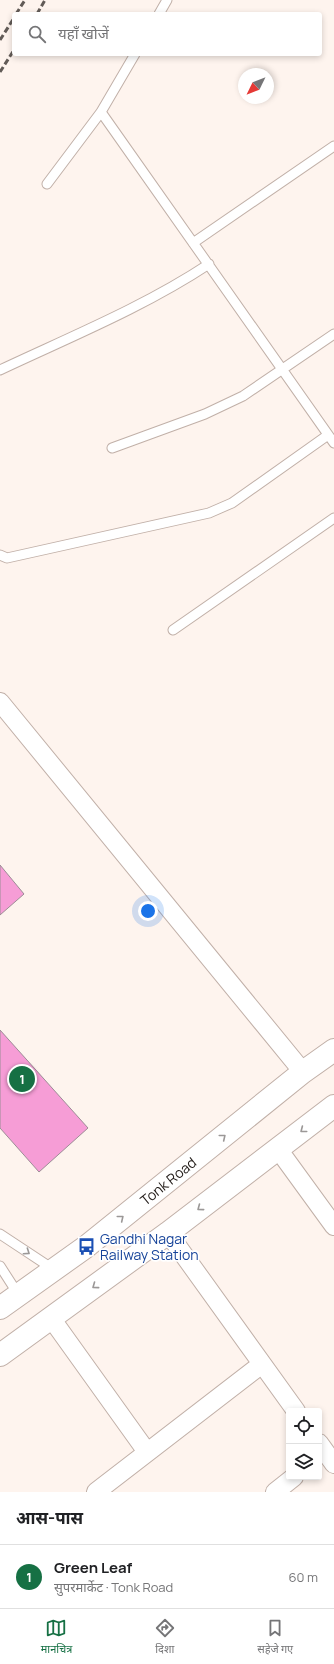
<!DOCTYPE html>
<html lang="hi">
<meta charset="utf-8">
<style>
body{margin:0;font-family:Manrope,"Noto Sans Devanagari",sans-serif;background:#f2f2f2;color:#202124}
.controls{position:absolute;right:12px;bottom:12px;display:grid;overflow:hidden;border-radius:4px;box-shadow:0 2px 6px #0003}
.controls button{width:36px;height:36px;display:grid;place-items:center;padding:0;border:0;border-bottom:1px solid #e0e0e0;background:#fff;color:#202124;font:20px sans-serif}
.compass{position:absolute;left:238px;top:68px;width:36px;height:36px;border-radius:50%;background:#fff;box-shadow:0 2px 6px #0003;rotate:227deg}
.you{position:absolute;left:148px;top:911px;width:14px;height:14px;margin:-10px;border:3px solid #fff;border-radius:50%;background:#1a73e8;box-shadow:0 0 0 6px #1a73e833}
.badge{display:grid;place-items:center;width:26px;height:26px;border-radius:50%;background:#167044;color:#fff;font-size:13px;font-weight:700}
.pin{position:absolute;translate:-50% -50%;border:2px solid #fff;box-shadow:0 1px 4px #0006}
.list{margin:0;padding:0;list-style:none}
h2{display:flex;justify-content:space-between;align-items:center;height:52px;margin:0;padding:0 16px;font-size:17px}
h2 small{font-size:13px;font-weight:400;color:#757577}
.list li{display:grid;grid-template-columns:26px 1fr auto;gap:12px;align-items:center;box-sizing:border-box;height:64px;padding:0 16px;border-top:1px solid #e0e0e0}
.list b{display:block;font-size:15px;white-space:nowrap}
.list p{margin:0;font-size:13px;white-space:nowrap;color:#757577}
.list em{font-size:13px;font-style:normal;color:#757577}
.icon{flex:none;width:22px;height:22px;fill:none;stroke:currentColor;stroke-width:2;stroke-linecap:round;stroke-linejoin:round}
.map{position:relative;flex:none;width:334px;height:1492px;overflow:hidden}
.search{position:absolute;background:#fff;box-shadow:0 2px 6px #0003;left:12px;right:12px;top:12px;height:44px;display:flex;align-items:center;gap:10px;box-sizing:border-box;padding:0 14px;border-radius:4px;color:#757577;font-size:15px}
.sheet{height:116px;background:#fff}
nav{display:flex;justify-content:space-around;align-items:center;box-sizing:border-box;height:56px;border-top:1px solid #e0e0e0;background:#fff;font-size:11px;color:#757577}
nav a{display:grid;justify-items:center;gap:2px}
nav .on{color:#167044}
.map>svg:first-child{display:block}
</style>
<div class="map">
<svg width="334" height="1492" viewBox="0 0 334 1492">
<rect width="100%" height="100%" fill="#fef4ee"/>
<path fill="#f69dd6" stroke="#9c8d96" d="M0 865 24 894 0 915Z
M0 1030 88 1128 39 1172 0 1128Z"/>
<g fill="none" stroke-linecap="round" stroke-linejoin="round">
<defs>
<path id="lane" d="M159 14 167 0
M101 112 334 443
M47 184 101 112 135 54
M193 243 334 146
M0 370C70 337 144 307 209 264
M112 448 205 414 243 396 334 334
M0 555 7 558 209 513 232 503 328 435
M173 630 334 518
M0 1234 53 1269
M0 1266 18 1294"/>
<path id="street" d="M0 702 303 1072
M278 1149 334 1226
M168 1233 296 1411
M51 1318 147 1452
M319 1443 334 1464
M96 1492 262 1364
M275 1492 294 1477"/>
<path id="primary" d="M0 1308 87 1246 303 1072 334 1050
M0 1355 168 1233 334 1106"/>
</defs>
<use href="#lane" stroke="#c1b0a8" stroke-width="11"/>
<use href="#street" stroke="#c1b0a8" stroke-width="20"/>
<use href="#primary" stroke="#c1b0a8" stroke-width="24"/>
<use href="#lane" stroke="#fff" stroke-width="9"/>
<use href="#street" stroke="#fff" stroke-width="18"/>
<use href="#primary" stroke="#fff" stroke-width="22"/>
<path stroke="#625b57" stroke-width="3" stroke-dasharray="6 3" stroke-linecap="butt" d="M16 14 25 0
M37 14 45 0
M0 40 14 18
M0 72 14 50"/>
</g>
<defs><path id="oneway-chevron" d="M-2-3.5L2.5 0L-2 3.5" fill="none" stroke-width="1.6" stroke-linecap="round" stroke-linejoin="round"/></defs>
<g stroke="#9b9897">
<use href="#oneway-chevron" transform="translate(303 1130) rotate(142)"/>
<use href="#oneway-chevron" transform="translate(223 1137) rotate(-39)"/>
<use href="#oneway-chevron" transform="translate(200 1208) rotate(143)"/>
<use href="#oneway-chevron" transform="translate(121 1218) rotate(-39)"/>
<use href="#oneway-chevron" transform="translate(27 1252) rotate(34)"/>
<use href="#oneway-chevron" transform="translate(95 1286) rotate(144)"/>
</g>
<defs>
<symbol id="bus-bare" viewBox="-9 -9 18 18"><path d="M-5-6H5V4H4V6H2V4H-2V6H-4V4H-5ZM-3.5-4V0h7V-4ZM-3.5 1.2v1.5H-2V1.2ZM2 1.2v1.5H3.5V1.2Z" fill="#1a4fb4" stroke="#fff" stroke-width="2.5" paint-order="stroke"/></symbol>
</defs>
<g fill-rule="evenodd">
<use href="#bus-bare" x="74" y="1234" width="25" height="25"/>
</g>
<g text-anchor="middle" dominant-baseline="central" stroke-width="3.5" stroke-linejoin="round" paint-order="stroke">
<g font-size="14" fill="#201a17" stroke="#fff">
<text transform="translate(168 1181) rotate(-39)">Tonk Road</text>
</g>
<g font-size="14" fill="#164399" stroke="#fff" text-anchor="start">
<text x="100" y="1238">Gandhi Nagar<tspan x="100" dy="16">Railway Station</tspan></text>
</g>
</g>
</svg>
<div class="controls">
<button><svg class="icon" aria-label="locate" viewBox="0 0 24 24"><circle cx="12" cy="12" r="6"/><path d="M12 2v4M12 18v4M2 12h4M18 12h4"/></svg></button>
<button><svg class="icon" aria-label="layers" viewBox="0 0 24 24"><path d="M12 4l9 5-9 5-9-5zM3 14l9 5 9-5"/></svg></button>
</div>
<svg class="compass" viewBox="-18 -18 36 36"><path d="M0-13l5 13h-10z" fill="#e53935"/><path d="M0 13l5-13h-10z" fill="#757577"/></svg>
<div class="you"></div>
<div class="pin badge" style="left:22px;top:1079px">1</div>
<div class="search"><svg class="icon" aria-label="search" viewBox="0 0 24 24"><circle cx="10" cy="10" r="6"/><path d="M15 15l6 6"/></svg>यहाँ खोजें</div>
</div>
<section class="sheet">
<h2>आस-पास<small></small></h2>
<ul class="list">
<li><span class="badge">1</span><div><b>Green Leaf</b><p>सुपरमार्केट · Tonk Road</p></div><em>60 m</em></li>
</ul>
</section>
<nav>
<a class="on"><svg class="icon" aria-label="map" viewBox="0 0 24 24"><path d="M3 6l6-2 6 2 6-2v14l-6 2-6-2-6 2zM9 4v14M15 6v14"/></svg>मानचित्र</a>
<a><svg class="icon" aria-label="directions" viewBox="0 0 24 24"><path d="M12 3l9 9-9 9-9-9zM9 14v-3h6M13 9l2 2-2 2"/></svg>दिशा</a>
<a><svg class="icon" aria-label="saved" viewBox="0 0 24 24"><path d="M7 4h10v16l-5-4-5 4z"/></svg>सहेजे गए</a>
</nav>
